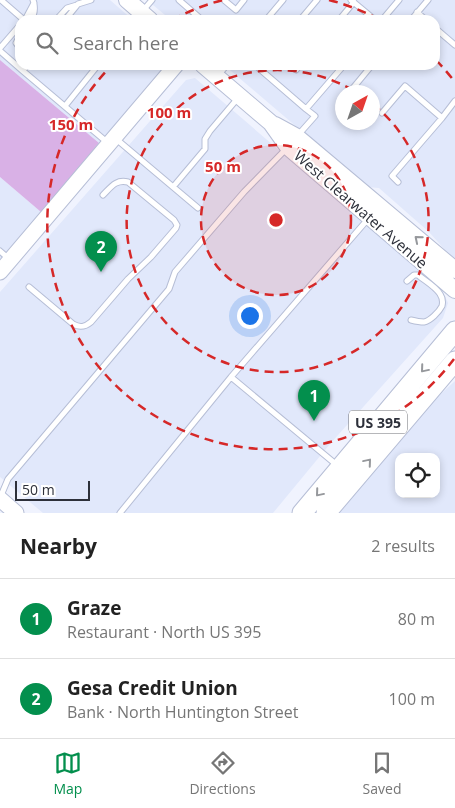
<!DOCTYPE html>
<meta charset="utf-8">
<style>
body{margin:0;font-family:"Open Sans",sans-serif;background:#f6f6f6;color:#222}
.controls{position:absolute;right:15px;bottom:15px;display:grid;overflow:hidden;border-radius:10px;box-shadow:0 2px 8px #0003}
.controls button{width:45px;height:45px;display:grid;place-items:center;padding:0;border:0;border-bottom:1px solid #e0e0e0;background:#fff;color:#222;font:25px sans-serif}
.compass{position:absolute;left:335px;top:85px;width:45px;height:45px;border-radius:50%;background:#fff;box-shadow:0 2px 8px #0003;rotate:40deg}
.scale{position:absolute;left:15px;bottom:12px;width:75px;box-sizing:border-box;padding-left:5px;border:2px solid #2d303a;border-top:0;font-size:14px;line-height:18px;white-space:nowrap;color:#2d303a;-webkit-text-stroke:4px #fff;paint-order:stroke}
.you{position:absolute;left:249px;top:315px;width:18px;height:18px;margin:-12px;border:4px solid #fff;border-radius:50%;background:#1a73e8;box-shadow:0 0 0 8px #1a73e833}
.badge{display:grid;place-items:center;width:32px;height:32px;border-radius:50%;background:#038f4d;color:#fff;font-size:16px;font-weight:700}
.pin{position:absolute;translate:-50% -41px;filter:drop-shadow(0 1px 2px #0008)}
.pin::after{content:'';position:absolute;top:26px;width:18px;height:15px;background:inherit;clip-path:polygon(0 0,100% 0,50% 100%)}
.list{margin:0;padding:0;list-style:none}
h2{display:flex;justify-content:space-between;align-items:center;height:65px;margin:0;padding:0 20px;font-size:21px}
h2 small{font-size:16px;font-weight:400;color:#767676}
.list li{display:grid;grid-template-columns:32px 1fr auto;gap:15px;align-items:center;box-sizing:border-box;height:80px;padding:0 20px;border-top:1px solid #e0e0e0}
.list b{display:block;font-size:19px;white-space:nowrap}
.list p{margin:0;font-size:16px;white-space:nowrap;color:#767676}
.list em{font-size:16px;font-style:normal;color:#767676}
.icon{flex:none;width:28px;height:28px;fill:none;stroke:currentColor;stroke-width:2;stroke-linecap:round;stroke-linejoin:round}
.map{position:relative;flex:none;width:455px;height:513px;overflow:hidden}
.search{position:absolute;background:#fff;box-shadow:0 2px 8px #0003;left:15px;right:15px;top:15px;height:55px;display:flex;align-items:center;gap:12px;box-sizing:border-box;padding:0 18px;border-radius:15px;color:#767676;font-size:19px}
.sheet{height:225px;background:#fff}
nav{display:flex;justify-content:space-around;align-items:center;box-sizing:border-box;height:70px;border-top:1px solid #e0e0e0;background:#fff;font-size:14px;color:#767676}
nav a{display:grid;justify-items:center;gap:2px}
nav .on{color:#038f4d}
.map>svg:first-child{display:block}
</style>
<div class="map">
<svg width="455" height="513" viewBox="0 0 455 513">
<rect width="100%" height="100%" fill="#f0f3fe"/>
<path fill="#e1e8fb" fill-rule="evenodd" d="M0 0H110L133 20H20V65H165L99 143 0 60Z
M147 0H455V261L429 232 379 188 367 187 224 65H435V20H171ZM342 92H372V122H342Z
M195 78 442 290 448 303 443 318 330 444 273 513H43L0 477V292L186 80Z
M0 177 41 212 0 259Z
M455 381V513H338L423 410ZM399 457H436V494H399Z"/>
<path fill="#d9b1e6" d="M0 60 99 143 41 212 0 177Z"/>
<g fill="none" stroke-linecap="round" stroke-linejoin="round">
<defs>
<path id="lane" d="M1 0 24 20
M179 0 202 20
M224 0 236 10 244 0
M351 0 375 20
M417 12 426 20
M25 20 34 3 33 0
M30 20C35 15 35 10 34 4
M56 20 67 8 77 5
M65 20 78 4 91 0
M135 20 152 0
M266 20 283 0
M300 20 317 0
M339 20 354 2
M382 20 399 0
M411 20 428 0
M435 28 455 45
M20 35 16 43 20 48
M0 48 20 25
M0 51 23 71 27 65
M255 65 306 109 344 65
M289 65 296 70 300 65
M23 71 108 143
M219 74 227 65
M353 88 372 65
M65 106 98 65
M382 113 405 86 442 118 392 176 398 182
M442 118 455 101
M299 134 315 116 306 109
M115 138 198 208
M173 187 205 149V139L210 131 238 98
M0 251 9 259
M407 281 414 275H418C425 281 435 286 440 294 442 297 443 302 442 306 439 312 430 321 424 322 420 322 415 321 411 320
M29 287 73 324C80 328 85 327 91 322L128 279 151 257 176 228 177 225 174 220 128 182C116 179 111 187 103 195
M231 377 338 466
M0 498 8 479 169 289 175 272 244 192 287 148
M120 513 231 377 368 219"/>
<path id="secondary" d="M0 272 176 65
M0 499 16 513"/>
<path id="primary" d="M127 0 150 20
M203 65 271 123 288 147 455 290
M275 125 297 137 455 270"/>
<path id="highway" d="M302 513 455 331
M326 513 455 361"/>
</defs>
<use href="#lane" stroke="#b6bed6" stroke-width="7"/>
<use href="#secondary" stroke="#b6bed6" stroke-width="17"/>
<use href="#primary" stroke="#b6bed6" stroke-width="18"/>
<use href="#highway" stroke="#b6bed6" stroke-width="21"/>
<use href="#lane" stroke="#fff" stroke-width="5"/>
<use href="#secondary" stroke="#fff" stroke-width="15"/>
<use href="#primary" stroke="#fff" stroke-width="16"/>
<use href="#highway" stroke="#fff" stroke-width="19"/>
</g>
<defs><path id="oneway-chevron" d="M-2-3.5L2.5 0L-2 3.5" fill="none" stroke-width="1.6" stroke-linecap="round" stroke-linejoin="round" transform="scale(1.25)"/></defs>
<g stroke="#96989c">
<use href="#oneway-chevron" transform="translate(418 239) rotate(-140)"/>
<use href="#oneway-chevron" transform="translate(424 369) rotate(130)"/>
<use href="#oneway-chevron" transform="translate(368 462) rotate(-50)"/>
<use href="#oneway-chevron" transform="translate(319 493) rotate(130)"/>
</g>
<circle cx="276" cy="220" r="75" fill="#d62828" fill-opacity=".12"/>
<g fill="none" stroke="#d62828" stroke-width="2.5" stroke-dasharray="9 6">
<circle cx="276" cy="220" r="75"/>
<path d="M373 104A151 151 0 1 1 356 92"/>
<path d="M454 359A226 226 0 1 1 111 66M172 20A226 226 0 0 1 223 0M329 0A226 226 0 0 1 380 20M436 60A226 226 0 0 1 454 81"/>
</g>
<g text-anchor="middle" dominant-baseline="central" stroke-width="4" stroke-linejoin="round" paint-order="stroke">
<rect fill="#fff" stroke="#6c6e75" stroke-width="1" x="349" y="410.5" width="58" height="23" rx="4"/>
<g font-size="14" font-weight="bold" fill="#2d303a">
<text x="378" y="422">US 395</text>
</g>
<g font-size="15" fill="#2d303a" stroke="#fff">
<text transform="translate(361 209) rotate(41)">West Clearwater Avenue</text>
</g>
</g>
<circle cx="276" cy="220" r="8" fill="#d62828" stroke="#fff" stroke-width="2.5"/>
<g font-size="15" text-anchor="middle" font-weight="bold" fill="#d62828" stroke="#fff" stroke-width="4" stroke-linejoin="round" paint-order="stroke">
<text x="169" y="118">100 m</text>
<text x="71" y="130">150 m</text>
<text x="223" y="172">50 m</text>
</g>
</svg>
<div class="controls">
<button><svg class="icon" aria-label="locate" viewBox="0 0 24 24"><circle cx="12" cy="12" r="6"/><path d="M12 2v4M12 18v4M2 12h4M18 12h4"/></svg></button>
</div>
<svg class="compass" viewBox="-18 -18 36 36"><path d="M0-13l5 13h-10z" fill="#e53935"/><path d="M0 13l5-13h-10z" fill="#767676"/></svg>
<div class="scale">50 m</div>
<div class="you"></div>
<div class="pin badge" style="left:314px;top:421px">1</div>
<div class="pin badge" style="left:101px;top:272px">2</div>
<div class="search"><svg class="icon" aria-label="search" viewBox="0 0 24 24"><circle cx="10" cy="10" r="6"/><path d="M15 15l6 6"/></svg>Search here</div>
</div>
<section class="sheet">
<h2>Nearby<small>2 results</small></h2>
<ul class="list">
<li><span class="badge">1</span><div><b>Graze</b><p>Restaurant · North US 395</p></div><em>80 m</em></li>
<li><span class="badge">2</span><div><b>Gesa Credit Union</b><p>Bank · North Huntington Street</p></div><em>100 m</em></li>
</ul>
</section>
<nav>
<a class="on"><svg class="icon" aria-label="map" viewBox="0 0 24 24"><path d="M3 6l6-2 6 2 6-2v14l-6 2-6-2-6 2zM9 4v14M15 6v14"/></svg>Map</a>
<a><svg class="icon" aria-label="directions" viewBox="0 0 24 24"><path d="M12 3l9 9-9 9-9-9zM9 14v-3h6M13 9l2 2-2 2"/></svg>Directions</a>
<a><svg class="icon" aria-label="saved" viewBox="0 0 24 24"><path d="M7 4h10v16l-5-4-5 4z"/></svg>Saved</a>
</nav>
